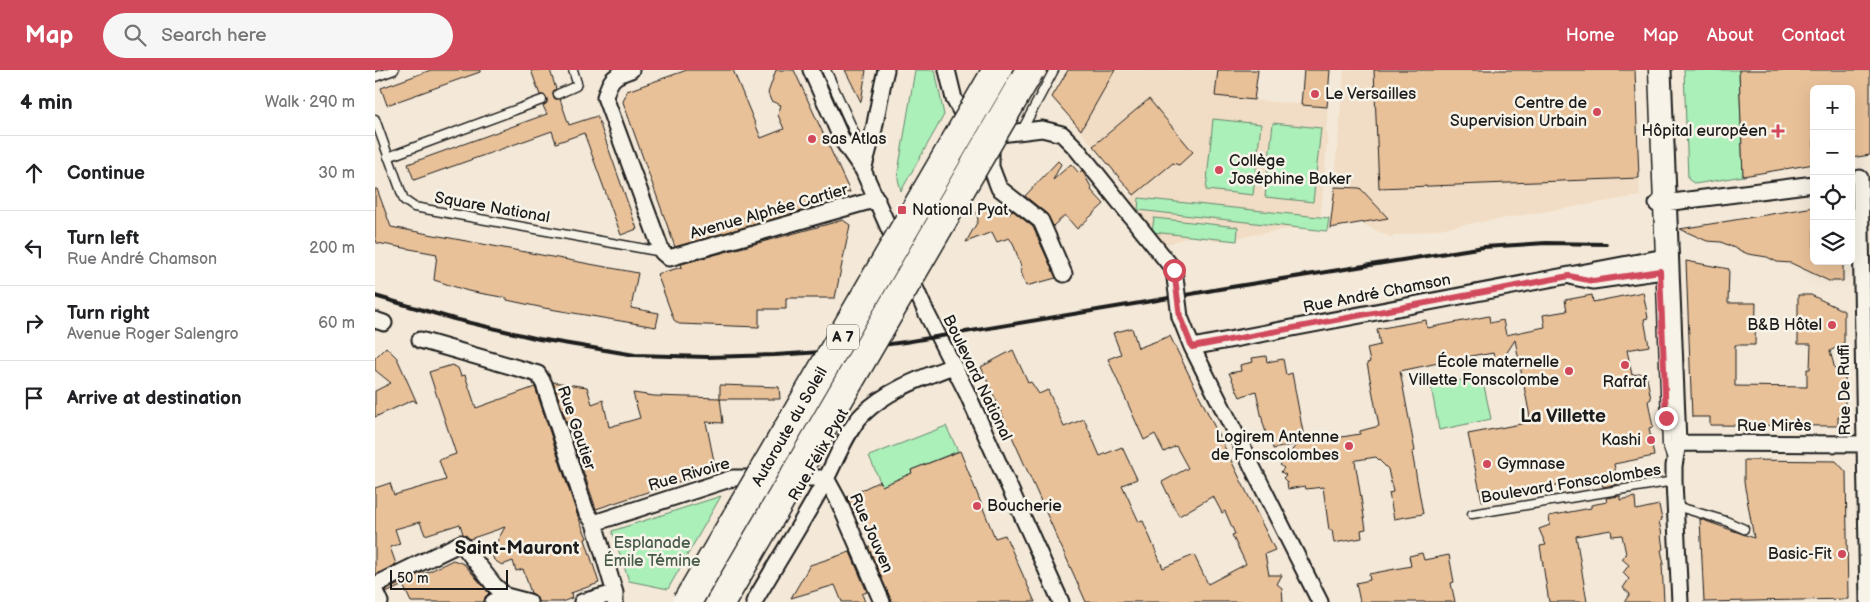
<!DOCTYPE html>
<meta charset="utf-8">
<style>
body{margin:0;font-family:"Balsamiq Sans",sans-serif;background:#f6f6f6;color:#202124}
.controls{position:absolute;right:15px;top:15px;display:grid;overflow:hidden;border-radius:8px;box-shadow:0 5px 20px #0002}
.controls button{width:45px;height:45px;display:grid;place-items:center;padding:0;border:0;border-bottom:1px solid #e0e0e0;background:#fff;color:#202124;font:25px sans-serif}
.scale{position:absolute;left:15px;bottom:12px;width:118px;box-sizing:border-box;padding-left:5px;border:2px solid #1c1c1c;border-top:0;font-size:14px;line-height:18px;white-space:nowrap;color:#1c1c1c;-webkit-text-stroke:4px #f7f3e8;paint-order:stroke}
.stop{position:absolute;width:15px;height:15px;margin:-11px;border:4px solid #d1495b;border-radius:50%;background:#fff}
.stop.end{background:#d1495b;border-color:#fff;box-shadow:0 1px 5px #0008}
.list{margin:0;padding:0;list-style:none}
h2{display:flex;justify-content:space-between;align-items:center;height:65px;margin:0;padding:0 20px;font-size:21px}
h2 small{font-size:16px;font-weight:400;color:#757577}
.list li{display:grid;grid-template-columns:32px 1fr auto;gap:15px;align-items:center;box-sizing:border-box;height:75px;padding:0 20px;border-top:1px solid #e0e0e0}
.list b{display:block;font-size:19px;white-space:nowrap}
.list p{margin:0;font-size:16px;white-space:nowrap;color:#757577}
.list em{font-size:16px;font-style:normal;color:#757577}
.icon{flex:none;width:28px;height:28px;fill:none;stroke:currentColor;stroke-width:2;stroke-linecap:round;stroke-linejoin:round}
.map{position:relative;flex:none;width:1495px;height:532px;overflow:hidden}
header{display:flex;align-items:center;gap:30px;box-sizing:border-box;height:70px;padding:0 25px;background:#d1495b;color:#fff}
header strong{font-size:24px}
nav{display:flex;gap:28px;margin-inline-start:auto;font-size:18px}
.search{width:350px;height:45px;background:#f6f6f6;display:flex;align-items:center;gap:12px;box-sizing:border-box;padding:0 18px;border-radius:28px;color:#757577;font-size:19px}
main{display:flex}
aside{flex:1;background:#fff}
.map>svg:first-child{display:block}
</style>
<header>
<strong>Map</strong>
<div class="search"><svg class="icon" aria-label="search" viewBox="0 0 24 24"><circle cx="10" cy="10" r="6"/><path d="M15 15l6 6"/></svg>Search here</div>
<nav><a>Home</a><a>Map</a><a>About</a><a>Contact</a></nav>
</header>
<main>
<aside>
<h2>4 min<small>Walk · 290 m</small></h2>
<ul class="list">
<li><svg class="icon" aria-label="ahead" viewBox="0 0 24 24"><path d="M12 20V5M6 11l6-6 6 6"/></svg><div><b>Continue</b></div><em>30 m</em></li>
<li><svg class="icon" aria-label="left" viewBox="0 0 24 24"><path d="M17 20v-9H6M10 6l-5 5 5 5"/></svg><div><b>Turn left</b><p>Rue André Chamson</p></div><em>200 m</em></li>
<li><svg class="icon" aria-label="right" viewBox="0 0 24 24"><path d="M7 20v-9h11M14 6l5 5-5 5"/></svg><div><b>Turn right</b><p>Avenue Roger Salengro</p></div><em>60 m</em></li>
<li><svg class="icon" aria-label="arrive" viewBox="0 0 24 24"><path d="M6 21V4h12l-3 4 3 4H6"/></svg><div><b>Arrive at destination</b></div></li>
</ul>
</aside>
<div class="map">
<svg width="1495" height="532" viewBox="0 0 1495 532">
<rect width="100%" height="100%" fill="#f4e9d8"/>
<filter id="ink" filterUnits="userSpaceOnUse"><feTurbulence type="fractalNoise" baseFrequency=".02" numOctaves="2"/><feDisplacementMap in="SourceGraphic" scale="10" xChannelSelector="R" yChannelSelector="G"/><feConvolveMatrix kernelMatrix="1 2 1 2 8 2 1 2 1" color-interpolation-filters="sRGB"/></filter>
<g filter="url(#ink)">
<path fill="#f1ddc5" d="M693 0H883L880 30 953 37 951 62H953L945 154 837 172 832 160 786 177 750 133 759 125 677 28Z
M969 0H1260L1265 126 1015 167 986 153 955 158Z"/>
<path fill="#abefb9" stroke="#64866a" d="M540 0H560L569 45 526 121 523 109 524 96Z
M1309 0H1364L1368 106 1320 114 1313 109Z
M838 49 886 54 878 125 831 120Z
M898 53 946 58 938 132 890 127Z
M764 128 954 148 952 161 763 140Z
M779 148 863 157 862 171 777 162Z
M1107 306 1116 349 1064 360 1056 316Z
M571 356 583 381 536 400 537 403 507 416 494 386Z
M346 426 293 519 254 511 237 461Z"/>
<path fill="#e9c199" stroke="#1c1c1c" d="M56 0H105V2L12 35 6 18Z
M156 0H175L181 19 178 21V26L180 29H185L194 55 222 46 262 159 246 165 209 63 181 73 177 61 39 110 33 94 172 44 168 36 172 33V29L170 25H165Z
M312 0H358L386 68 409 59 403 45 406 35 396 31 393 23 401 0H419L475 122 436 134 437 138 300 177 248 32 252 21Z
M470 0H491L486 32Z
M693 0H740L706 60 677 27Z
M843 0H883L879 30 840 26Z
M929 0H955L952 37 926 35Z
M999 0H1260L1264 108 1004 118Z
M1364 0H1495V85L1476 88V19H1439V94L1368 106Z
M774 29 818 82 804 95 798 93 759 125 718 76Z
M683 91 686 94 678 110 696 94 704 103 707 100 717 119 716 120 729 134 702 159 690 145 678 156 672 144 650 126Z
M960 117 985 118 1013 148 955 158Z
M0 119H2L16 157 263 203 256 238 284 243 281 257 169 238 132 230V228L93 221 59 210 62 184 2 173 0 167Z
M629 134 633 145 637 140 658 157 681 208 651 216 645 199H647L638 173 634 168 622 172 617 162 591 172 603 151 602 142Z
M1439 137V191H1468V211H1454L1416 193 1402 192 1392 187 1373 184 1346 172 1332 171 1305 159Z
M468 150 475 155 460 228H411V239H384V257L304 254 299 250 282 204 307 197 306 194Z
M1311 191 1354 199 1353 233H1381L1380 275H1360V316L1432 317V299H1435L1436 274H1423V225H1436L1469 241V273L1455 281 1460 299H1470V347H1463V356L1335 355V347H1317Z
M1268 222 1273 248 1269 249 1274 276 1252 280 1257 305 1271 303 1276 329 1273 331 1278 357 1274 358 1279 386 1239 394 1243 414 1228 417 1226 407 1107 431 1093 364 1156 352 1140 270 1122 298 1118 283 1107 285 1106 284 1025 301 1040 381 1037 382 1048 444 1019 449 1014 423 1018 422 1013 399 1001 387 982 390 980 391 991 459 986 460 987 468 959 473 957 460H954L948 417 931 419 930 416 913 419 912 412 908 408 911 405 906 402 909 398 905 395 922 374 898 379 896 365 892 366 888 353 881 321 865 327 854 303 866 301 865 295 878 292 877 288 891 286 892 292 908 289 911 305 917 303 930 373 985 364V361L1004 356 992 293 995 292 992 278 1005 275 1002 259 1051 250 1052 258 1114 246 1115 253 1128 250 1131 265 1170 257 1168 245 1192 241 1190 230 1217 225 1218 232Z
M757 258 763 278 795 266 900 480 890 484 894 505H907L902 514 907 518 908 532H711L606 297 638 280 653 313 656 312 664 324 673 320 689 357 709 349 725 386 747 377 762 409 747 415 764 452 768 451 788 498 819 485 833 514 871 494 857 465 860 464 850 441 847 443 838 426 804 446 800 439 787 412 813 398 801 376 789 382 780 364 769 370 733 289 746 284 738 263Z
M11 277 22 288 42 333 38 330 0 347V321L16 313 0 300V288Z
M77 295 83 298 86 306 90 305 101 338 160 317 202 444 212 468 210 469 224 513 196 523 197 528 187 532H163L161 526 156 523 148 499 141 501 138 491 127 495 119 490 116 482 130 457 95 469 88 464 85 454 50 465 45 452 20 459 25 474 15 477 21 494 0 505V418L15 413 19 425 71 410 64 390 81 384 54 302Z
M178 312 212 317 217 334 228 330 234 357 265 348 258 323 279 326 345 328 348 353 331 352 340 396 312 409 221 439Z
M345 315 404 317 405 329H345Z
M585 381 620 468 630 465 660 532H517L493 477 498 475 483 442 479 443 472 427 505 411 507 416 537 403 536 400Z
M1369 390 1461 391 1471 402 1473 529 1329 532 1325 449 1379 468 1369 412Z
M1245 426V430L1260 427 1261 440 1284 435 1287 450 1284 451 1287 465H1286L1288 479 1286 480 1289 494H1287L1289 532H1249L1255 524 1248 518 1254 509 1248 503 1254 495 1247 489 1251 484 1247 465 1237 466 1236 460 1201 466 1212 532H1174L1165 476 1171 475 1164 459 1175 455 1174 446 1216 438V435L1232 432 1231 428Z
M475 482 492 522 487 524 490 532H467L460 515 416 528 435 495Z
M1047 483 1049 490 1074 485 1079 512 1076 513 1080 532H985L981 513 995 510 994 504 1036 496 1034 486Z
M78 490 89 494 114 523 110 527 109 532H36L28 515 11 523 10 521 48 502 49 504Z"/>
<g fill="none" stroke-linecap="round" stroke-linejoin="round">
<defs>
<path id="lane" d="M451 0 480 64 486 91
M1278 0 1291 348 1292 375 1297 389
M0 7 19 0
M183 24 201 16 202 13 198 0
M0 49 29 130 39 137 287 182
M646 62 679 0
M13 87 167 30
M1301 436 1351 451 1369 459
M1097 444 1299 411"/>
<path id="street" d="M256 0C238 6 235 9 230 27L287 182 294 188 502 129
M436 0 467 70 488 100 550 240 592 323 686 532
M572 0 579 29 592 52 617 65 667 59 687 64 701 78 799 200
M1288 0 1303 373 1299 396V411L1305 532
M616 75V97L624 118 666 151 689 204
M488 100 499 59 508 12 511 0
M1485 108 1493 532
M1282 134 1439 114
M1198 207 1218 211 1295 200
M805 247 817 277 945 532
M0 250 9 253
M45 270 163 304 169 314 211 441 219 453 240 523V532
M817 277 1295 186
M1303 373 1495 374
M219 453 358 408H451L463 430 507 532
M0 515 86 473 119 515 131 526
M0 521 5 532
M118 532 131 526 154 532
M207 532 240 523
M379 532C403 490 430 449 452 407 461 389 474 357 488 344 512 320 547 308 578 296"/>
</defs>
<use href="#lane" stroke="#1c1c1c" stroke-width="11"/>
<use href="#street" stroke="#1c1c1c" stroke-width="19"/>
<use href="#lane" stroke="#f7f3e8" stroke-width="8"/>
<use href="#street" stroke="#f7f3e8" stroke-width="15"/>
<path stroke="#1c1c1c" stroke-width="4" d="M0 226 79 249 164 269 260 285 332 287 400 285 462 281 530 272 777 231 844 219 1109 177 1171 173 1231 174"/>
<defs>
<path id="street-bridge" d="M799 200 805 247"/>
<path id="highway-bridge" d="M312 532 622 0
M346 532 655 0"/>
</defs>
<use href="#street-bridge" stroke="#1c1c1c" stroke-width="19" stroke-linecap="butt"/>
<use href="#highway-bridge" stroke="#1c1c1c" stroke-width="31" stroke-linecap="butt"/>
<use href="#street-bridge" stroke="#f7f3e8" stroke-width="15"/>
<use href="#highway-bridge" stroke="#f7f3e8" stroke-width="28"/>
</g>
</g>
<g fill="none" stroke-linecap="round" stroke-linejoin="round" filter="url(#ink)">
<path stroke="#d1495b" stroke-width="6" d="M799 200 805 247 817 277 1194 206 1218 211 1285 201 1291 348"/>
</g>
<g fill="#d1495b" stroke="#f7f3e8" stroke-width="2">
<circle cx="940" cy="24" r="5"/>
<circle cx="1222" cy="42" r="5"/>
<path d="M1400.5 53.5h5v5h5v5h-5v5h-5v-5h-5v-5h5z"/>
<circle cx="437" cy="69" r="5"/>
<circle cx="844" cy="100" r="5"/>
<rect x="522" y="135" width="10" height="10" rx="2.5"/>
<circle cx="1457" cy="255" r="5"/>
<circle cx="1250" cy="295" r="5"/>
<circle cx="1194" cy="301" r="5"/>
<circle cx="1276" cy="370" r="5"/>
<circle cx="974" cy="376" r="5"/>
<circle cx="1112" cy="394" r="5"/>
<circle cx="602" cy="436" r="5"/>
<circle cx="1467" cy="484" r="5"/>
</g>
<g text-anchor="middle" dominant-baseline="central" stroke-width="5" stroke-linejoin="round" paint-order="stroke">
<rect fill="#f7f3e8" stroke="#5e5c59" stroke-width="1" x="452" y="254.5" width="32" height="25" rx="4"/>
<g font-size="15" font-weight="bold" fill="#1c1c1c">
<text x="468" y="267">A 7</text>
</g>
<g font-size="16" fill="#1c1c1c" stroke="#f7f3e8" text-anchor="end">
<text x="950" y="24" text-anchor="start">Le Versailles</text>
<text x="1212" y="33">Centre de<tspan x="1212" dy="18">Supervision Urbain</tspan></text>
<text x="1392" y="61">Hôpital européen</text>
<text x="447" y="69" text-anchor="start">sas Atlas</text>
<text x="854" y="91" text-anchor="start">Collège<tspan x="854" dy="18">Joséphine Baker</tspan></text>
<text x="537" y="140" text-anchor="start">National Pyat</text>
<text x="1447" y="255">B&amp;B Hôtel</text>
<text x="1184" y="292">École maternelle<tspan x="1184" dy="18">Villette Fonscolombe</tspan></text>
<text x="1250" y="312" text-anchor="middle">Rafraf</text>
<text x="964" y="367">Logirem Antenne<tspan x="964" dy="18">de Fonscolombes</tspan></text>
<text x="1266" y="370">Kashi</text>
<text x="1122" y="394" text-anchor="start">Gymnase</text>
<text x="612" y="436" text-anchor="start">Boucherie</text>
<text x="1457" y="484">Basic-Fit</text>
</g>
<g font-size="16" fill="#1c1c1c" stroke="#f7f3e8">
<text transform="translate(117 138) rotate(10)">Square National</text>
<text transform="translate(394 142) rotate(-16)">Avenue Alphée Cartier</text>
<text transform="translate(1002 224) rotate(-11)">Rue André Chamson</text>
<text transform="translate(602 308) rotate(64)">Boulevard National</text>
<text transform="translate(1470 320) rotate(-91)">Rue De Ruffi</text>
<text x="1399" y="356">Rue Mirès</text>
<text transform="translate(415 357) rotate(-60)">Autoroute du Soleil</text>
<text transform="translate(201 358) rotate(71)">Rue Gautier</text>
<text transform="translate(444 385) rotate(-60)">Rue Félix Pyat</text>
<text transform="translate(314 405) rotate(-16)">Rue Rivoire</text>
<text transform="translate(1196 414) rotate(-9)">Boulevard Fonscolombes</text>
<text transform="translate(496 463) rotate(66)">Rue Jouven</text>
</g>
<g font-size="16" fill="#475b4b" stroke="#f7f3e8">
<text x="277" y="473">Esplanade<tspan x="277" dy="18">Émile Témine</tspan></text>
</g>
<g font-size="19" font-weight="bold" fill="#1c1c1c" stroke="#f7f3e8">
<text x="1188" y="346">La Villette</text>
<text x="142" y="478">Saint-Mauront</text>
</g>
</g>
</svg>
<div class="controls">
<button>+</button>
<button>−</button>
<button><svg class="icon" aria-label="locate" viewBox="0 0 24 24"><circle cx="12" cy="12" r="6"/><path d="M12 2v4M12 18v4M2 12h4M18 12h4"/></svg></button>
<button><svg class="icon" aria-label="layers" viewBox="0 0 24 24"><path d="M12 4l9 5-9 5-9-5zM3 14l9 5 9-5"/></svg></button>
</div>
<div class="scale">50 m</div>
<div class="stop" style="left:799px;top:200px"></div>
<div class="stop end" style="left:1291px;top:348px"></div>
</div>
</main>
